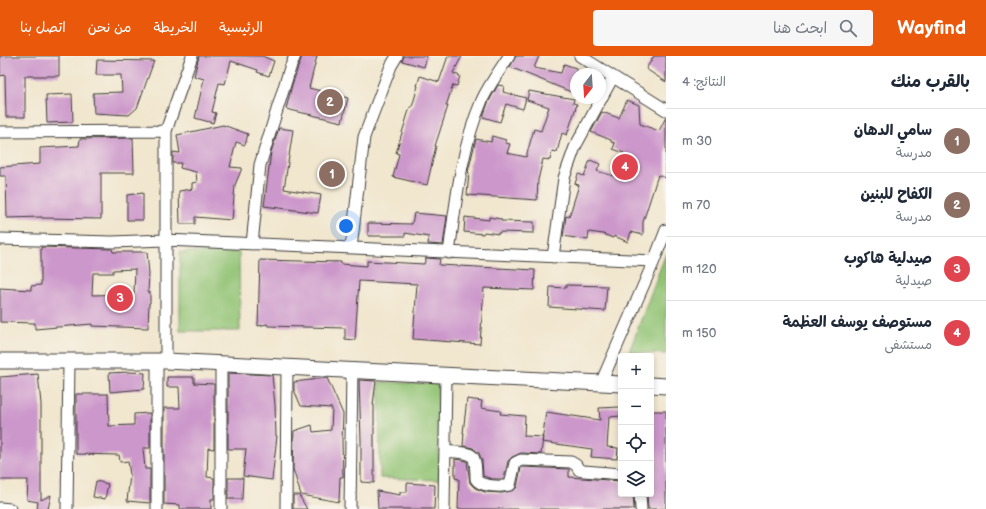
<!DOCTYPE html>
<html lang="ar">
<meta charset="utf-8">
<style>
body{margin:0;font-family:"Balsamiq Sans","Playpen Sans Arabic",sans-serif;background:#f6f6f7;color:#1f2937;direction:rtl}
.controls{position:absolute;right:12px;bottom:12px;display:grid;overflow:hidden;border-radius:4px;box-shadow:0 2px 6px #0003}
.controls button{width:36px;height:36px;display:grid;place-items:center;padding:0;border:0;border-bottom:1px solid #e0e1e3;background:#fff;color:#1f2937;font:20px sans-serif}
.compass{position:absolute;left:570px;top:12px;width:36px;height:36px;border-radius:50%;background:#fff;box-shadow:0 2px 6px #0003;rotate:197deg}
.you{position:absolute;left:346px;top:170px;width:14px;height:14px;margin:-10px;border:3px solid #fff;border-radius:50%;background:#1a73e8;box-shadow:0 0 0 6px #1a73e833}
.badge{display:grid;place-items:center;width:26px;height:26px;border-radius:50%;background:#ea580c;color:#fff;font-size:13px;font-weight:700}
.pin{position:absolute;translate:-50% -50%;border:2px solid #fff;box-shadow:0 1px 4px #0006}
.list{margin:0;padding:0;list-style:none}
h2{display:flex;justify-content:space-between;align-items:center;height:52px;margin:0;padding:0 16px;font-size:17px}
h2 small{font-size:13px;font-weight:400;color:#747a83}
.list li{display:grid;grid-template-columns:26px 1fr auto;gap:12px;align-items:center;box-sizing:border-box;height:64px;padding:0 16px;border-top:1px solid #e0e1e3}
.list b{display:block;font-size:15px;white-space:nowrap}
.list p{margin:0;font-size:13px;white-space:nowrap;color:#747a83}
.list em{font-size:13px;font-style:normal;color:#747a83}
.icon{flex:none;width:22px;height:22px;fill:none;stroke:currentColor;stroke-width:2;stroke-linecap:round;stroke-linejoin:round}
.map{position:relative;flex:none;width:666px;height:453px;overflow:hidden;direction:ltr}
header{display:flex;align-items:center;gap:24px;box-sizing:border-box;height:56px;padding:0 20px;background:#ea580c;color:#fff}
header strong{font-size:19px}
nav{display:flex;gap:22px;margin-inline-start:auto;font-size:14px}
.search{width:280px;height:36px;background:#f6f6f7;display:flex;align-items:center;gap:10px;box-sizing:border-box;padding:0 14px;border-radius:4px;color:#747a83;font-size:15px}
main{display:flex}
aside{flex:1;background:#fff}
.map>svg:first-child{display:block}
</style>
<header>
<strong>Wayfind</strong>
<div class="search"><svg class="icon" aria-label="search" viewBox="0 0 24 24"><circle cx="10" cy="10" r="6"/><path d="M15 15l6 6"/></svg>ابحث هنا</div>
<nav><a>الرئيسية</a><a>الخريطة</a><a>من نحن</a><a>اتصل بنا</a></nav>
</header>
<main>
<aside>
<h2>بالقرب منك<small>النتائج: 4</small></h2>
<ul class="list">
<li><span class="badge" style="background:#8d6e63">1</span><div><b>سامي الدهان</b><p>مدرسة</p></div><em>30 m</em></li>
<li><span class="badge" style="background:#8d6e63">2</span><div><b>الكفاح للبنين</b><p>مدرسة</p></div><em>70 m</em></li>
<li><span class="badge" style="background:#e0444e">3</span><div><b>صيدلية هاكوب</b><p>صيدلية</p></div><em>120 m</em></li>
<li><span class="badge" style="background:#e0444e">4</span><div><b>مستوصف يوسف العظمة</b><p>مستشفى</p></div><em>150 m</em></li>
</ul>
</aside>
<div class="map">
<svg width="666" height="453" viewBox="0 0 666 453">
<rect width="100%" height="100%" fill="#f7f3e8"/>
<filter id="ink" filterUnits="userSpaceOnUse"><feTurbulence type="fractalNoise" baseFrequency=".025" numOctaves="2"/><feDisplacementMap in="SourceGraphic" scale="8" xChannelSelector="R" yChannelSelector="G"/><feConvolveMatrix kernelMatrix="1 2 1 2 8 2 1 2 1" color-interpolation-filters="sRGB"/></filter>
<filter id="wash" filterUnits="userSpaceOnUse"><feTurbulence type="fractalNoise" baseFrequency=".012" numOctaves="4" result="noise"/><feDisplacementMap in="SourceGraphic" scale="16" xChannelSelector="R" yChannelSelector="G"/><feGaussianBlur stdDeviation="0.9" result="paint"/><feColorMatrix in="noise" values="0 0 0 0 0 0 0 0 0 0 0 0 0 0 0 0 0 1.4 0 .05"/><feComposite in="paint" operator="in"/></filter>
<g filter="url(#wash)">
<rect width="100%" height="100%" fill="#f1e6ce"/>
<path fill="#91c373" stroke="#567048" d="M180 196H239L240 275H180Z
M666 197V298L629 296Z
M379 326 438 328 439 424 380 422Z"/>
<g id="blocks">
<path fill="#cc97cb" fill-rule="evenodd" d="M0 0H59V20H25V61H6L5 19 0 20Z
M199 0H262L274 5 269 20 257 16 258 14 231 5 225 28 219 27 212 56 216 57 213 67 195 62 204 23 194 20Z
M302 0H317L309 32 348 42 342 66 286 53 292 29Z
M404 0H427L424 11 402 5Z
M448 0H462L453 17 460 20 457 30 453 29 446 50H448L435 90H436L427 129 393 121 399 98 396 97 401 80 410 51H412L418 30H417L420 20 439 26Z
M516 0H539L534 12 561 17 564 8 576 12V38L510 11Z
M654 0H666V26L646 13Z
M97 4 154 5 137 52 129 59 94 57 93 37 122 36 121 19H96Z
M498 29 504 30 503 36 526 42 523 53 506 48 500 66 483 61 488 47Z
M529 35 574 43 573 47 577 48 567 79 562 77 557 96 552 95 550 104 543 103 538 124 537 144 467 139 469 117 468 116 476 83 491 86 492 80 506 84 505 87 510 88 507 97 526 101 534 73 541 75 549 51 527 44Z
M72 38 73 66 47 67 46 39Z
M627 44 639 49 640 68 659 75 666 61V122L658 119 643 166V179L631 176 628 186 614 180 613 182 603 178 589 176 588 184 563 180 566 160 569 161 579 129 575 128 578 118 584 120 590 104 600 108 597 115 617 121 624 97 613 93 615 87 611 86V84L591 76 602 56 619 62Z
M223 69 248 78 245 89 236 86 230 111 242 112 235 129 232 164 195 161V168H180L179 135 192 133V127L197 126 196 116 180 112 181 107H173V96L180 97 177 79Z
M279 72 293 74 284 133 321 139 318 157 264 150 271 96Z
M133 82 134 117H101V163L42 162V161L7 162 6 120H0V111L40 108V92L79 90 80 83Z
M143 137V164H127V139Z
M414 157 447 160 443 189 428 188 429 181 405 177V180H368V167L412 168Z
M465 161 489 164V161L501 163V165L534 166V177L499 176V178L484 176 483 178 464 176Z
M41 191 112 193 113 196H147L149 218 148 236H150V247H149L148 272 92 270V268L35 273V267L0 266V232L31 234V230L41 229ZM135 213 134 238 92 239 93 217H113V214Z
M426 202 440 203 439 209 535 214 534 234 484 232 480 288 413 283 417 228 359 225 355 284 345 283V272L268 270 267 268 258 270 260 204 341 206V208L367 210V205L424 208Z
M566 229 607 230 605 255 549 251 550 231 566 232Z
M129 316 145 317 144 333 110 336 109 317Z
M228 317 272 319 275 349 276 380H277L272 424 243 420 246 393H228Z
M38 318 41 348V444L51 439 48 453H37L38 446 27 444 28 424H0V321Z
M167 321H194V327L214 328V393L208 392 207 421 214 422V443H211V453H180V449L164 448V352H180L179 331H167Z
M327 322 343 358 342 385 343 421H340L339 446 301 439 293 413 294 375 312 369 313 376 331 374 332 352 301 350 294 334V326Z
M359 324 376 325 373 349H374V427L361 426V384Z
M76 338H108L109 370 134 369V358L150 357V392H143L145 413H150V447L127 445 130 419 128 405 120 406 119 399 76 398Z
M467 343 482 345 481 352 501 355 500 358 525 360 524 380 543 381 541 398 521 397 512 401 508 405 504 423H492L483 420 482 405 479 397 473 392 463 390 464 377H463Z
M620 351 621 360 609 361 607 391 618 392 617 403 591 401 592 393 542 386 546 356 600 364 599 352Z
M651 355H666V453H648L647 438H651Z
M455 403 467 405 470 427 475 432 485 436 502 437 514 434 517 431 521 412 523 411 569 413V421L621 425V438H633L634 453H458L459 423 455 422Z
M228 422H243L242 443H228Z
M96 425 108 428 105 443 93 441Z
M407 427 435 429 434 453H378L377 435 400 439V436H407Z
M293 439H299L307 453H293Z"/>
</g>
</g>
<g filter="url(#ink)">
<use href="#blocks" fill-opacity="0" stroke="#3c3a37" stroke-width="1"/>
<g fill="none" stroke-linecap="round" stroke-linejoin="round">
<defs>
<path id="street" d="M580 0 666 54
M0 76 166 75
M0 183 112 186 165 184 654 205
M252 188 260 109 290 12 295 0
M351 192 364 81 391 10 397 0
M449 197C456 145 461 93 482 44 489 29 500 14 509 0
M553 201 564 122 575 91 613 21
M166 305V75L192 0
M221 308V453
M601 327 654 205 666 174
M445 395C472 398 476 393 476 423 480 431 502 431 510 429L515 407 521 404 571 406 576 409 579 414 584 415 621 418
M640 438 641 453
M0 452 10 453
M67 453 69 306
M157 453V305
M286 453 287 311
M350 453 352 314
M444 453 446 319"/>
<path id="secondary" d="M0 305H166L621 328
M651 329 666 330"/>
</defs>
<use href="#street" stroke="#3c3a37" stroke-width="13"/>
<use href="#secondary" stroke="#3c3a37" stroke-width="17"/>
<use href="#street" stroke="#fff" stroke-width="11"/>
<use href="#secondary" stroke="#fff" stroke-width="15"/>
</g>
</g>
</svg>
<div class="controls">
<button>+</button>
<button>−</button>
<button><svg class="icon" aria-label="locate" viewBox="0 0 24 24"><circle cx="12" cy="12" r="6"/><path d="M12 2v4M12 18v4M2 12h4M18 12h4"/></svg></button>
<button><svg class="icon" aria-label="layers" viewBox="0 0 24 24"><path d="M12 4l9 5-9 5-9-5zM3 14l9 5 9-5"/></svg></button>
</div>
<svg class="compass" viewBox="-18 -18 36 36"><path d="M0-13l5 13h-10z" fill="#e53935"/><path d="M0 13l5-13h-10z" fill="#747a83"/></svg>
<div class="you"></div>
<div class="pin badge" style="left:332px;top:118px;background:#8d6e63">1</div>
<div class="pin badge" style="left:330px;top:46px;background:#8d6e63">2</div>
<div class="pin badge" style="left:120px;top:242px;background:#e0444e">3</div>
<div class="pin badge" style="left:625px;top:111px;background:#e0444e">4</div>
</div>
</main>
